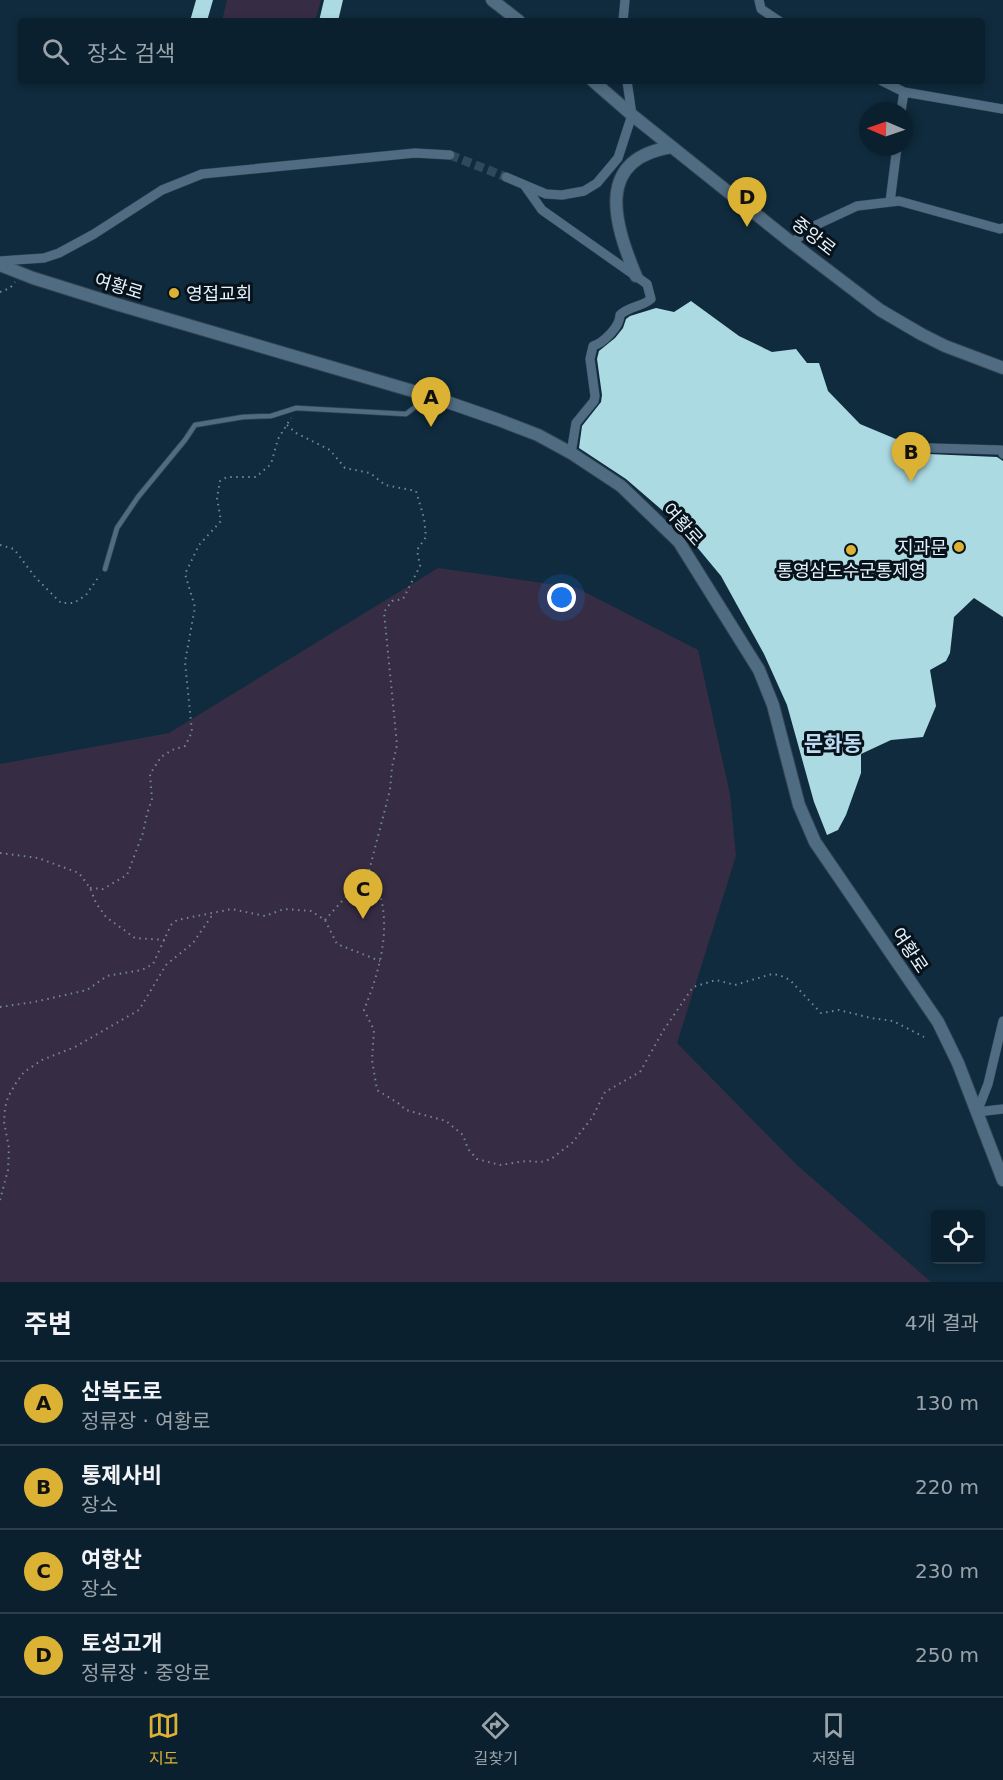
<!DOCTYPE html>
<html lang="ko">
<meta charset="utf-8">
<style>
body{margin:0;font-family:"DejaVu Sans","Noto Sans KR",sans-serif;background:#192d3a;color:#f1f3f6}
.controls{position:absolute;right:18px;bottom:18px;display:grid;overflow:hidden;border-radius:6px;box-shadow:0 3px 9px #0003}
.controls button{width:54px;height:54px;display:grid;place-items:center;padding:0;border:0;border-bottom:2px solid #2b3e4a;background:#0b202e;color:#f1f3f6;font:30px sans-serif}
.compass{position:absolute;left:859px;top:102px;width:54px;height:54px;border-radius:50%;background:#0b202e;box-shadow:0 3px 9px #0003;rotate:272deg}
.you{position:absolute;left:562px;top:598px;width:21px;height:21px;margin:-15px;border:4px solid #fff;border-radius:50%;background:#1a73e8;box-shadow:0 0 0 9px #1a73e833}
.badge{display:grid;place-items:center;width:39px;height:39px;border-radius:50%;background:#dbb233;color:#111;font-size:20px;font-weight:700}
.pin{position:absolute;translate:-50% -50px;filter:drop-shadow(0 2px 3px #0008)}
.pin::after{content:'';position:absolute;top:32px;width:21px;height:18px;background:inherit;clip-path:polygon(0 0,100% 0,50% 100%)}
.list{margin:0;padding:0;list-style:none}
h2{display:flex;justify-content:space-between;align-items:center;height:78px;margin:0;padding:0 24px;font-size:26px}
h2 small{font-size:20px;font-weight:400;color:#9aa3aa}
.list li{display:grid;grid-template-columns:39px 1fr auto;gap:18px;align-items:center;box-sizing:border-box;height:84px;padding:0 24px;border-top:2px solid #2b3e4a}
.list b{display:block;font-size:22px;white-space:nowrap}
.list p{margin:0;font-size:20px;white-space:nowrap;color:#9aa3aa}
.list em{font-size:20px;font-style:normal;color:#9aa3aa}
.icon{flex:none;width:33px;height:33px;fill:none;stroke:currentColor;stroke-width:2;stroke-linecap:round;stroke-linejoin:round}
.map{position:relative;flex:none;width:1003px;height:1282px;overflow:hidden}
.search{position:absolute;background:#0b202e;box-shadow:0 3px 9px #0003;left:18px;right:18px;top:18px;height:66px;display:flex;align-items:center;gap:15px;box-sizing:border-box;padding:0 21px;border-radius:6px;color:#9aa3aa;font-size:22px}
.sheet{height:414px;background:#0b202e}
nav{display:flex;justify-content:space-around;align-items:center;box-sizing:border-box;height:84px;border-top:2px solid #2b3e4a;background:#0b202e;font-size:16px;color:#9aa3aa}
nav a{display:grid;justify-items:center;gap:3px}
nav .on{color:#dbb233}
.map>svg:first-child{display:block}
</style>
<div class="map">
<svg width="1003" height="1282" viewBox="0 0 1003 1282">
<rect width="100%" height="100%" fill="#0f2b3d"/>
<path fill="#362d44" d="M227 0H321L315 21H222Z
M438 568 577 588 698 650 730 794 736 856 677 1043 797 1165 931 1282H0V764L169 733Z"/>
<path fill="#acdae2" d="M196 0H213L207 21H190Z
M324 0H343L338 21H319Z
M691 301 739 336 772 352 796 349 807 363H819L828 391 860 424 903 442 906 456 928 454 997 457 1003 461V617L974 598 954 617 950 653 946 661 930 670 936 706 923 737 891 740 861 754V773L846 815 838 830 827 835 814 802 787 705 764 654 721 576 677 523 626 479 579 448 582 426 601 402 602 395 597 359 599 351 615 338 623 328 626 319 630 316 656 308 674 312Z"/>
<g fill="none" stroke-linecap="round" stroke-linejoin="round">
<path stroke="#2f495a" stroke-width="9" stroke-dasharray="9 4.5" stroke-linecap="butt" d="M450 155 506 177"/>
<defs>
<path id="service" d="M105 569 117 528 138 497 185 440 195 425 243 417 271 416 296 408 406 414 428 397"/>
<path id="minor" d="M759 0 761 9 779 21
M623 21 625 0
M882 81 904 92 1003 109
M901 111 904 92
M506 177 546 194 562 195 584 191 597 183 618 158 632 115 627 81
M525 186 542 210 647 284 651 299C642 307 629 306 620 315 620 327 603 343 593 346L590 359 595 396 594 401 576 423 571 453
M890 202 897 147
M792 243 812 227 857 206 899 201 1000 229 1003 228
M0 261 44 258 59 253 94 234 162 190 202 174 415 153 450 155
M930 448 1001 450 1003 454
M1003 1021 988 1084 977 1112 1003 1109"/>
<path id="tertiary" d="M492 0 519 21
M593 81 632 115 792 243 880 310 921 334 945 346 1003 368
M0 265 33 278 116 304 430 396 499 420 538 435 571 453 621 486 679 542 759 670 773 705 799 805 815 842 938 1022 958 1063 1003 1180
M636 276C615 225 593 159 672 147"/>
</defs>
<use href="#service" stroke="#334454" stroke-width="6"/>
<use href="#minor" stroke="#334454" stroke-width="10"/>
<use href="#tertiary" stroke="#334454" stroke-width="14"/>
<path stroke="#738896" stroke-width="2" stroke-dasharray="1.5 4.5" stroke-linecap="butt" d="M0 292 10 288 15 282
M287 425 296 433 330 450 345 468 370 473 385 485 416 491 424 518 426 537 417 550 420 566 403 599 392 601 384 612 397 745 392 767 390 790 369 871
M0 545 14 549 35 577 61 603H74L86 595 100 575
M0 853 38 858 79 873 90 888 96 903 106 917 135 938 165 940
M90 888 103 889 127 875 143 833 147 814 152 799 150 774 161 757 172 750 185 746 192 732 185 662 195 607 185 574 199 545 221 521 217 498 220 481 227 477H256L271 464 278 439 291 418
M325 920 369 871C373 880 379 889 381 898 390 936 378 975 364 1010L374 1030 372 1060 377 1090 398 1103 406 1110 446 1121 463 1135 468 1149 477 1159 500 1165 526 1161 541 1162 551 1159 572 1143 592 1118 605 1092 640 1072 663 1031 693 987 716 980 735 985 772 974 779 975 790 980 821 1013 839 1010 871 1018 893 1021 924 1037
M0 1007 34 1002 87 990 107 976 142 970 153 964 171 925 177 920 232 909 265 916 284 909 311 911 325 920 337 944 380 961
M0 1200 8 1170 9 1148 4 1122 5 1108 8 1097 16 1083 24 1072 42 1060 75 1047 139 1010 166 965 193 943 213 914"/>
<use href="#service" stroke="#506c82" stroke-width="4.5"/>
<use href="#minor" stroke="#506c82" stroke-width="9"/>
<use href="#tertiary" stroke="#506c82" stroke-width="12"/>
</g>
<g fill="#dbb233" stroke="#07121b" stroke-width="2">
<circle cx="174" cy="293" r="6"/>
<circle cx="959" cy="547" r="6"/>
<circle cx="851" cy="550" r="6"/>
</g>
<g text-anchor="middle" dominant-baseline="central" stroke-width="6" stroke-linejoin="round" paint-order="stroke">
<g font-size="18" fill="#e6f3fd" stroke="#07121b">
<text transform="translate(814 236) rotate(38)">중앙로</text>
<text transform="translate(119 286) rotate(17)">여황로</text>
<text transform="translate(683 524) rotate(48)">여황로</text>
<text transform="translate(910 950) rotate(56)">여황로</text>
</g>
<g font-size="18" fill="#e6f3fd" stroke="#07121b" text-anchor="start">
<text x="186" y="293">영접교회</text>
<text x="947" y="547" text-anchor="end">지과문</text>
<text x="851" y="570" text-anchor="middle">통영삼도수군통제영</text>
</g>
<g font-size="21" font-weight="bold" fill="#bcdcf4" stroke="#07121b">
<text x="833" y="744">문화동</text>
</g>
</g>
</svg>
<div class="controls">
<button><svg class="icon" aria-label="locate" viewBox="0 0 24 24"><circle cx="12" cy="12" r="6"/><path d="M12 2v4M12 18v4M2 12h4M18 12h4"/></svg></button>
</div>
<svg class="compass" viewBox="-18 -18 36 36"><path d="M0-13l5 13h-10z" fill="#e53935"/><path d="M0 13l5-13h-10z" fill="#9aa3aa"/></svg>
<div class="you"></div>
<div class="pin badge" style="left:431px;top:427px">A</div>
<div class="pin badge" style="left:911px;top:482px">B</div>
<div class="pin badge" style="left:363px;top:919px">C</div>
<div class="pin badge" style="left:747px;top:227px">D</div>
<div class="search"><svg class="icon" aria-label="search" viewBox="0 0 24 24"><circle cx="10" cy="10" r="6"/><path d="M15 15l6 6"/></svg>장소 검색</div>
</div>
<section class="sheet">
<h2>주변<small>4개 결과</small></h2>
<ul class="list">
<li><span class="badge">A</span><div><b>산복도로</b><p>정류장 · 여황로</p></div><em>130 m</em></li>
<li><span class="badge">B</span><div><b>통제사비</b><p>장소</p></div><em>220 m</em></li>
<li><span class="badge">C</span><div><b>여항산</b><p>장소</p></div><em>230 m</em></li>
<li><span class="badge">D</span><div><b>토성고개</b><p>정류장 · 중앙로</p></div><em>250 m</em></li>
</ul>
</section>
<nav>
<a class="on"><svg class="icon" aria-label="map" viewBox="0 0 24 24"><path d="M3 6l6-2 6 2 6-2v14l-6 2-6-2-6 2zM9 4v14M15 6v14"/></svg>지도</a>
<a><svg class="icon" aria-label="directions" viewBox="0 0 24 24"><path d="M12 3l9 9-9 9-9-9zM9 14v-3h6M13 9l2 2-2 2"/></svg>길찾기</a>
<a><svg class="icon" aria-label="saved" viewBox="0 0 24 24"><path d="M7 4h10v16l-5-4-5 4z"/></svg>저장됨</a>
</nav>
